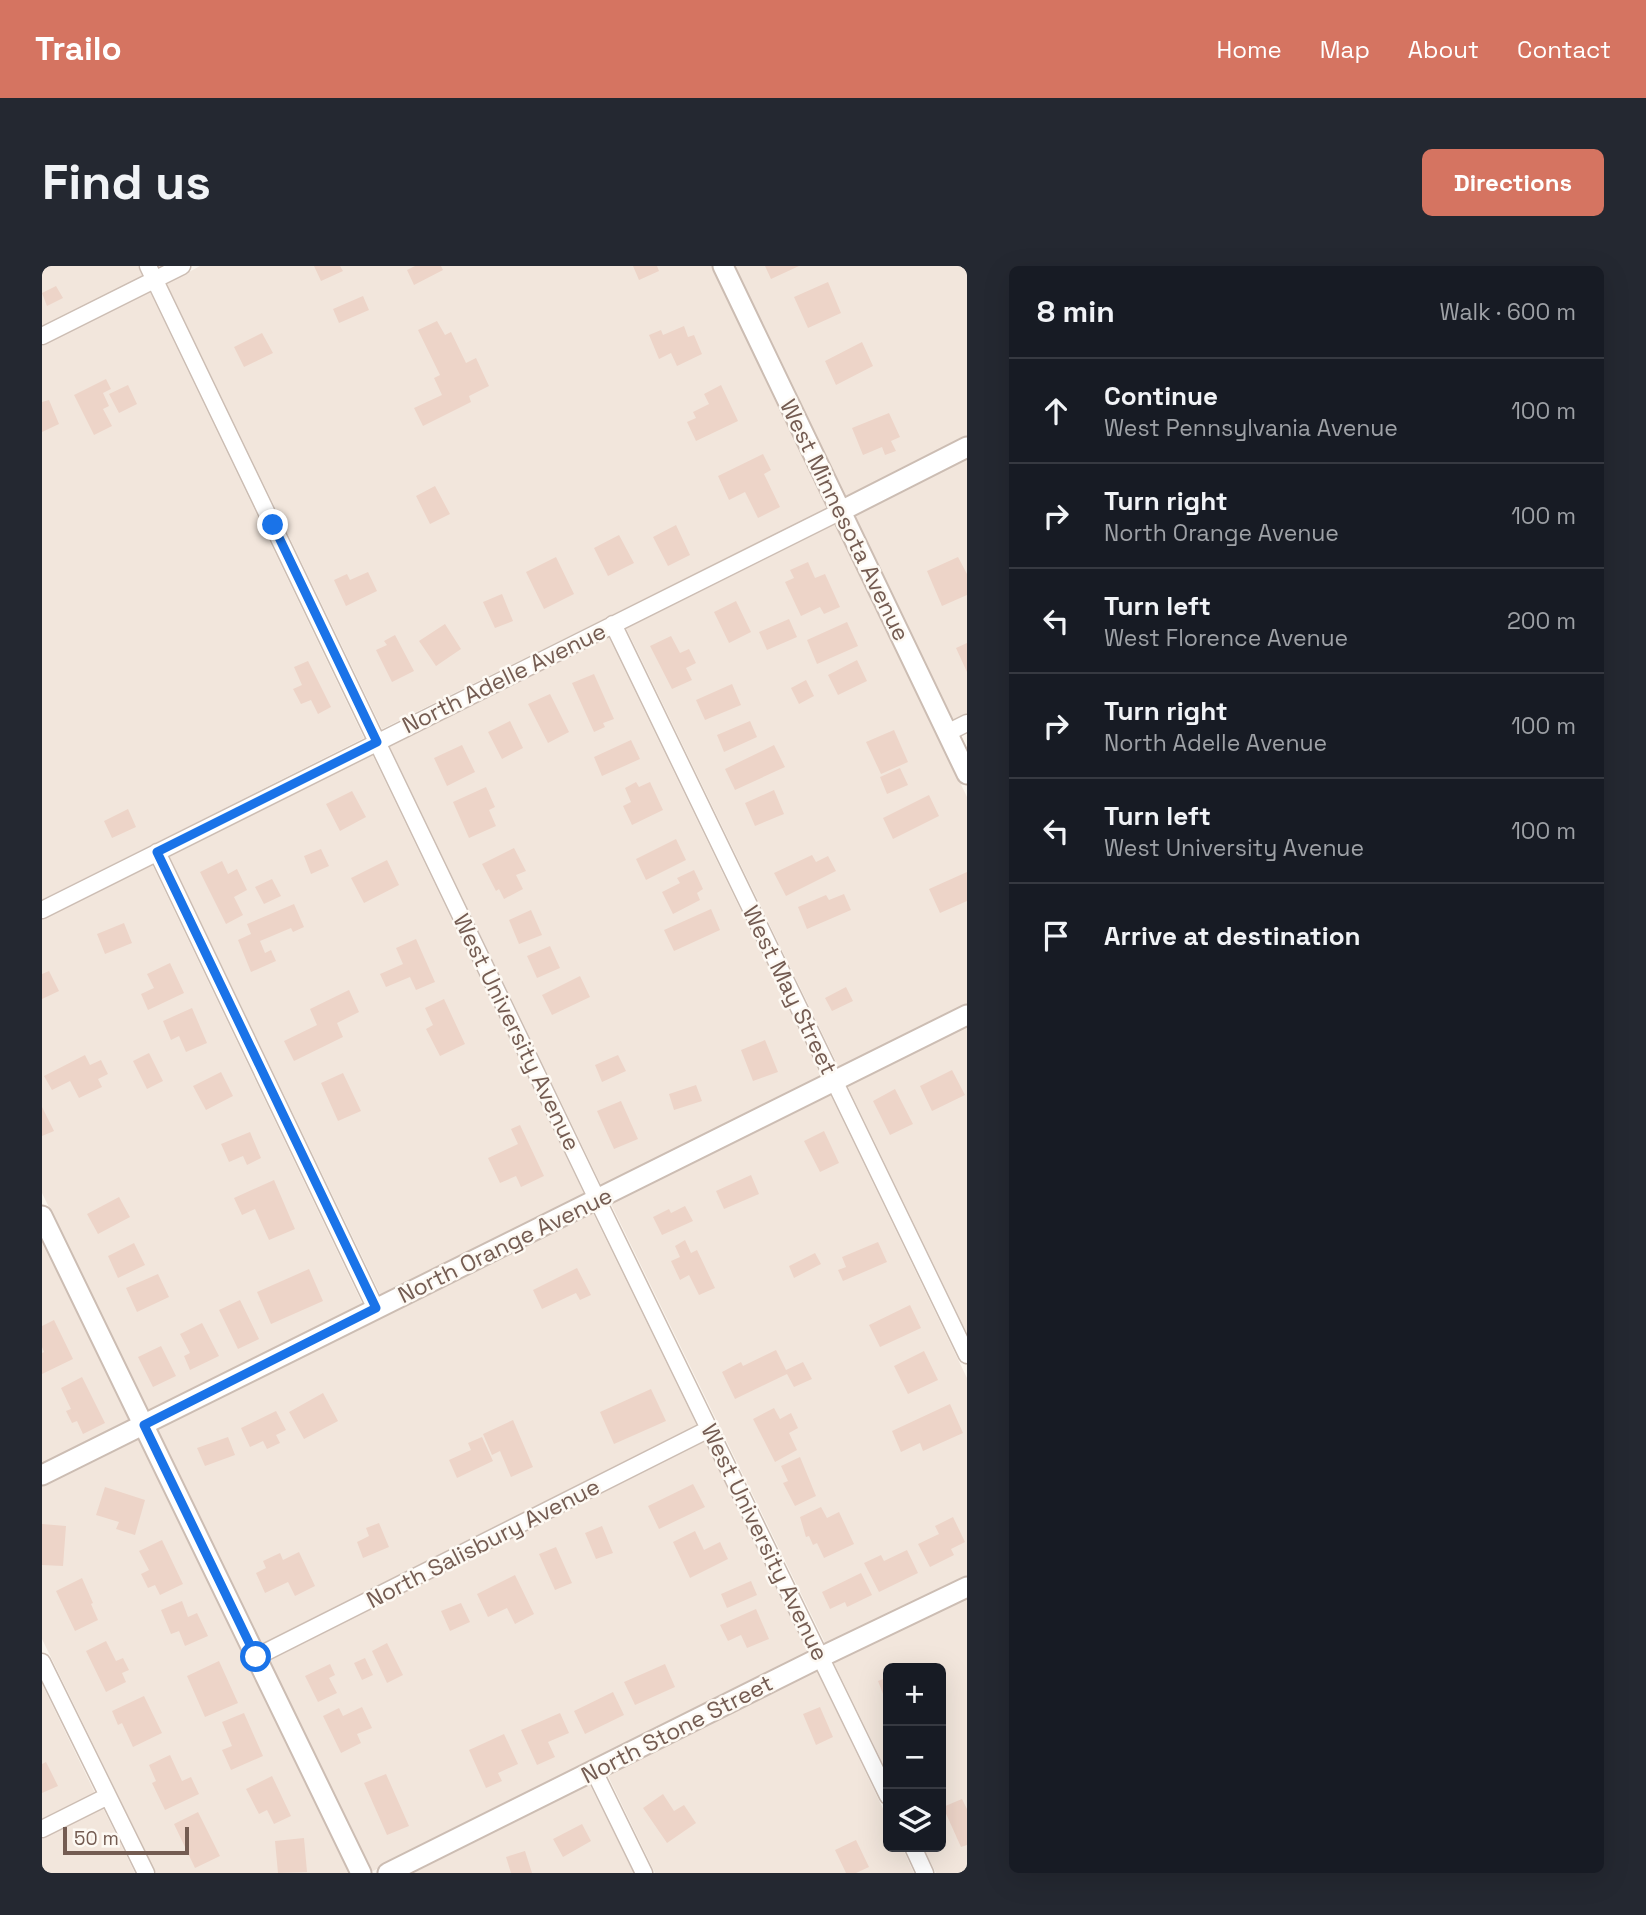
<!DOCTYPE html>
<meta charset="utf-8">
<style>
body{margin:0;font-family:"Space Grotesk",sans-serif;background:#242831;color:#f1f3f6}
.controls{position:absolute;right:21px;bottom:21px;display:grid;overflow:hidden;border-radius:10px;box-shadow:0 7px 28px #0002}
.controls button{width:63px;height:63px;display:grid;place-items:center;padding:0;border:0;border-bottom:2px solid #363941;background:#171b24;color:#f1f3f6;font:35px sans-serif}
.scale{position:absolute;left:21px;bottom:18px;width:126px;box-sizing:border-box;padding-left:7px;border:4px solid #745c52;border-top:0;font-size:19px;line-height:24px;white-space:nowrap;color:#745c52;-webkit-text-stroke:5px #fdf9f3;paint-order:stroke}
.stop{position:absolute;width:21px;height:21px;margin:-16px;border:5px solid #1a73e8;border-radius:50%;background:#fff}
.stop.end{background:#1a73e8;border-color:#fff;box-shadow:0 2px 7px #0008}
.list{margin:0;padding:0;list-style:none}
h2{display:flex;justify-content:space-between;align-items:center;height:91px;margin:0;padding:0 28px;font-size:30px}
h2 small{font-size:23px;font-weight:400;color:#9ea1a6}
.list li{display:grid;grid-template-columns:46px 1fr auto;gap:21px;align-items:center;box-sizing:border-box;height:105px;padding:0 28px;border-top:2px solid #363941}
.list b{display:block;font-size:26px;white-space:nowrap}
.list p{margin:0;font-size:23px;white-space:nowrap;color:#9ea1a6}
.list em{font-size:23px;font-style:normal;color:#9ea1a6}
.icon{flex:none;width:38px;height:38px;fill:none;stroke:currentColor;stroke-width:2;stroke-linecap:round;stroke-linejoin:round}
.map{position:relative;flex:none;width:925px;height:1607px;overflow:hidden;border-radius:10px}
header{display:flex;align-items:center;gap:42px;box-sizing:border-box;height:98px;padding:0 35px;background:#d57461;color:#fff}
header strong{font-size:33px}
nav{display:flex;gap:38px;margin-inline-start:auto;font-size:24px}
.intro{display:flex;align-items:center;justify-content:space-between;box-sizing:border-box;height:168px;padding:0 42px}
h1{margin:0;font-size:49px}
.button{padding:18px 32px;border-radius:10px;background:#d57461;color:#fff;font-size:24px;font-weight:700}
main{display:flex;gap:42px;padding:0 42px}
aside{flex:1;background:#171b24;border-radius:10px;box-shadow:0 7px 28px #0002}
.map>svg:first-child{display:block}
</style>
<header>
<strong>Trailo</strong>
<nav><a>Home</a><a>Map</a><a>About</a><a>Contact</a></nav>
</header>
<div class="intro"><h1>Find us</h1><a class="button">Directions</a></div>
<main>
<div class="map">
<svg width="925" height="1607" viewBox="0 0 925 1607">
<rect width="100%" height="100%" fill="#fbf5ed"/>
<path fill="#f2e6dc" d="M0 0H96L101 11 0 61Z
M158 0H670L786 242 340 463 125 18Z
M692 0H925V172L804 233Z
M108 26 322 472 0 634V80Z
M925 191V448L910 455 811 248Z
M794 257 925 531V739L798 804 584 362Z
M566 370 780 812 560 921 347 479Z
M330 488 543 930 339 1030 127 590Z
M110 598 321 1039 107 1147 0 927V653Z
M925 758V1067L805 819Z
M788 828 925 1112V1311L784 1379 568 936Z
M550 945 655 1160 219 1379 114 1162Z
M0 972 89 1155 0 1199Z
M97 1171 308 1607H114L0 1373V1218Z
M663 1175 766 1388 329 1606 226 1394Z
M925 1331V1607H894L881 1581H899V1402H846V1508L791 1395Z
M774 1403 846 1553V1581H860L872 1607H613L565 1508Z
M0 1418 53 1527 0 1554Z
M547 1517 592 1607H366Z
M61 1542 93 1607H0V1573Z"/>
<path fill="#edd4c8" d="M272 0H298L301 5 279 15Z
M373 0H399L401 4 372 19 365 4Z
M591 0H615L617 5 597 14Z
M723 0H757L729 13Z
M786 16 799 47 766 62 752 31Z
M14 20 21 32 5 40 0 27Z
M321 30 327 44 297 57 291 43Z
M395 55 403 69 409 66 424 97 434 92 447 120 427 130 429 136 381 160 372 142 400 129 392 112 398 109 376 64Z
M642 60 646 71 652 69 660 88 635 100 629 87 617 93 607 69 619 64 621 69Z
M220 67 231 87 202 101 192 81Z
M820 76 831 100 794 119 783 95Z
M64 113 69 123 61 127 67 140 61 143 70 160 52 169 32 129Z
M86 119 95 138 77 147 67 128Z
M679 119 696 155 654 175 645 156 654 152 651 146 667 138 662 128Z
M7 134 17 158 0 166V136Z
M847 147 858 171 849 175 854 185 843 189 840 181 821 189 810 162Z
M721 188 729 204 722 208 738 241 716 252 703 226 687 234 676 210Z
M393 220 408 248 388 258 374 230Z
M634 259 648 289 626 300 611 271Z
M577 269 592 297 566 310 552 282Z
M514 291 532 328 502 343 484 306Z
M916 291 925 308V329L900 340 885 305Z
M766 296 773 312 783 308 798 341 782 348 778 341 759 350 743 316 752 312 748 304Z
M326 306 335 325 304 340 292 314 305 308 308 314Z
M460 328 471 355 453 362 441 336Z
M694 335 709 366 687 377 672 346Z
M747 353 755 371 725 384 717 366Z
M805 356 816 380 775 398 765 374Z
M403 358 419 383 394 400 377 375Z
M353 369 372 405 350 416 334 384 345 379 342 375Z
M629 370 638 387 647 383 654 397 644 402 650 414 630 423 608 380Z
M925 377V406L914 382Z
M815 394 825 415 796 429 786 409Z
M266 395 289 441 276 448 269 434 259 438 251 423 260 419 252 401Z
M552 408 572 453 561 457 563 461 552 466 530 417Z
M764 414 772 430 757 438 749 422Z
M690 418 699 439 663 454 654 434Z
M508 428 527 466 506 477 486 438Z
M468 455 481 482 460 493 446 466Z
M708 455 715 471 682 486 675 469Z
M852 464 866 496 839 508 824 476Z
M589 474 598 493 560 510 552 491Z
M420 479 433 506 405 520 392 492Z
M732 479 743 501 693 524 683 503Z
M858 502 866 519 845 528 838 511Z
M594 516 597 521 608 516 621 544 590 559 581 540 589 536 583 522Z
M444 521 453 541 447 544 454 560 427 572 411 536Z
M732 524 742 548 713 560 703 537Z
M310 525 324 551 298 565 284 538Z
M887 529 897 550 851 573 841 552Z
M86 543 94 561 70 572 62 555Z
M634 573 644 594 604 614 594 593Z
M472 582 484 605 474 609 481 623 462 633 457 623 454 625 440 598Z
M279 583 287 600 269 608 262 590Z
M770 589 774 596 786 590 794 605 744 630 732 607Z
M345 594 357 619 322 637 309 612Z
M180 595 186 608 195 603 205 624 192 631 201 649 184 658 158 606Z
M652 604 661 623 655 627 658 634 631 648 620 626 638 617 635 612Z
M925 606V635L898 647 887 623Z
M230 613 239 630 222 638 213 621Z
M802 628 809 644 765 663 756 641 784 629 787 634Z
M252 638 262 661 251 666 249 662 218 675 223 687 229 684 234 695 209 706 196 674 209 668 205 658Z
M669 643 678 664 632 685 622 664Z
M489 644 500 669 477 678 467 654Z
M82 657 90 677 63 688 55 668Z
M374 673 393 716 374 724 368 711 344 721 338 708 361 698 354 682Z
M508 680 518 702 495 712 485 690Z
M128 697 142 727 106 744 99 728 112 722 105 708Z
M7 705 17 725 0 733V708Z
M538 710 548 731 510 749 500 729Z
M804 721 811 735 790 745 783 732Z
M307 724 317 746 295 757 301 771 252 795 242 775 275 759 268 743Z
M402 733 423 778 398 790 384 763 391 759 383 742Z
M150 742 165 777 144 786 137 770 129 774 121 755Z
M723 774 736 806 711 815 699 784Z
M107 787 121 815 105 823 91 795Z
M43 789 48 799 59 794 66 808 56 813 60 821 37 832 28 815 10 824 2 810Z
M576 789 584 805 560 816 553 799Z
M910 804 923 829 890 845 878 820Z
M179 806 191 830 164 844 151 820Z
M301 807 319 845 296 855 279 817Z
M654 819 660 835 632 844 627 828Z
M853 823 871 858 848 869 831 835Z
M579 835 596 873 572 883 555 845Z
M0 841 12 865 0 870Z
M478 859 502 910 479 921 474 910 458 917 446 892 476 878 469 863Z
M782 865 797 897 778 906 762 875Z
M208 866 219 892 205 899 201 890 187 896 179 878Z
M709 909 717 928 682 943 674 925Z
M232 914 253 963 227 974 213 943 200 949 192 932Z
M77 931 88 951 56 968 45 948Z
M643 940 651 955 620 969 611 951 627 943 629 947Z
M643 974 649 987 655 984 673 1022 657 1029 647 1009 638 1014 629 995 638 991 633 980Z
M836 976 845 996 801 1015 796 1004 804 1001 800 991Z
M92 977 103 999 76 1012 66 990Z
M773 987 779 998 752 1012 747 1000Z
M535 1002 549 1029 538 1034 534 1027 500 1043 491 1024Z
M267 1003 281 1035 229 1058 215 1026Z
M116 1008 127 1031 95 1046 84 1022Z
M198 1034 217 1073 196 1083 177 1044Z
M868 1039 879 1062 838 1081 827 1059Z
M12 1054 31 1093 0 1108V1087L2 1086 0 1081V1060Z
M160 1057 177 1090 148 1104 142 1090 148 1087 138 1068Z
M119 1080 134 1110 111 1121 96 1091Z
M734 1084 744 1104 761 1096 770 1113 752 1121 745 1108 693 1133 680 1106 699 1096 701 1100Z
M882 1085 896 1114 866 1128 852 1100Z
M40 1111 63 1157 41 1168 35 1155 30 1157 24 1145 29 1143 19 1122Z
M609 1123 624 1155 572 1178 558 1146Z
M281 1127 296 1155 262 1173 247 1146Z
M908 1138 921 1167 881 1185 878 1177 859 1186 850 1165Z
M732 1142 738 1153 749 1147 756 1162 747 1167 755 1184 733 1196 711 1153Z
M234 1145 244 1164 234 1169 238 1177 225 1183 221 1175 208 1181 199 1162Z
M471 1154 491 1201 469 1211 458 1185 450 1189 441 1168Z
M186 1171 193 1189 163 1200 155 1182Z
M440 1171 451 1195 415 1212 407 1194 429 1184 426 1177Z
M758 1191 774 1230 753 1240 741 1217 746 1215 739 1200Z
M651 1218 663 1241 617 1263 606 1240Z
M63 1221 103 1234 93 1269 74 1263 77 1256 54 1249Z
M779 1241 785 1252 797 1246 812 1278 782 1292 775 1277 771 1279 767 1270 764 1271 758 1251Z
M911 1251 923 1276 909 1283 912 1289 888 1301 876 1278 897 1268 893 1260Z
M337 1257 347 1281 321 1292 315 1276 327 1270 324 1262Z
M0 1258 24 1260 21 1300 0 1299Z
M560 1260 571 1287 554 1293 543 1267Z
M653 1265 662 1284 678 1276 686 1293 648 1312 631 1276Z
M120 1274 141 1318 118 1329 113 1319 106 1322 99 1308 107 1304 97 1285Z
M514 1281 530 1317 513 1324 497 1288Z
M865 1284 876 1307 837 1326 822 1297 839 1289 842 1295Z
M257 1286 273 1320 253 1330 246 1316 223 1327 214 1307 224 1302 221 1295 238 1287 241 1294Z
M819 1307 830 1329 805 1341 803 1336 788 1343 780 1326Z
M473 1309 492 1348 473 1358 465 1342 446 1351 435 1328Z
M40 1312 51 1337 49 1338 56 1354 33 1365 14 1325Z
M709 1315 715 1329 685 1342 679 1328Z
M140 1335 146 1351 155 1347 166 1370 143 1380 137 1365 129 1368 119 1344Z
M419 1337 428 1356 408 1365 399 1345Z
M714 1343 727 1373 705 1382 699 1369 686 1375 678 1359Z
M64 1375 74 1395 81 1392 87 1404 80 1407 84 1416 64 1426 44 1385Z
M345 1377 361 1409 345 1417 330 1385Z
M323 1392 331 1409 320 1414 312 1397Z
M177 1395 196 1437 163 1451 145 1410Z
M288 1398 293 1409 287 1412 295 1427 276 1436 263 1410Z
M623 1398 633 1421 593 1439 582 1416Z
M846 1411V1441L836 1415Z
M571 1426 582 1449 543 1468 532 1445Z
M102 1430 120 1467 91 1481 80 1457 76 1459 70 1445Z
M320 1441 330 1462 315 1468 319 1477 299 1487 281 1450 297 1442 301 1450Z
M778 1441 791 1471 774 1479 761 1448Z
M202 1447 221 1490 189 1504 180 1484 190 1480 180 1456Z
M518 1447 527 1467 506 1476 513 1491 495 1499 479 1464Z
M462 1468 476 1498 456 1507 460 1515 444 1522 427 1484Z
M128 1489 140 1515 149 1511 157 1528 123 1544 110 1517 114 1515 107 1499Z
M4 1496 16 1520 0 1527V1498Z
M344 1508 367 1560 345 1569 322 1517Z
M230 1510 249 1550 232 1558 225 1544 217 1548 204 1523Z
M621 1528 632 1545 642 1539 654 1557 625 1577 601 1542Z
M920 1533 925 1543V1579L919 1581 901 1541Z
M156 1546 178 1590 153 1602 132 1558Z
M540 1558 549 1575 521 1591 511 1573Z
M262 1572 265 1606 236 1607 233 1575Z
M814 1574 827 1601 814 1607H804L793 1584Z
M483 1585 490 1607H469L464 1591Z"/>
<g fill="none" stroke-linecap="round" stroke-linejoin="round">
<defs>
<path id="minor" d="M106 0 555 933 846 1530
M0 70 140 0
M571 358 925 1089
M905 467 925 457
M115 586 334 1043
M0 644 799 245
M214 1391 667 1163
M0 1396 104 1607
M552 1505 602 1607
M0 1563 66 1530
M871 1581 883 1607"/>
<path id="tertiary" d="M681 0 925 508
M799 245 925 181
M0 950 319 1607
M0 1209 925 749
M346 1607 779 1391 925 1321"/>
</defs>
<use href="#minor" stroke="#ccbdb3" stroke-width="19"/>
<use href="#tertiary" stroke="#ccbdb3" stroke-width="23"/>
<use href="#minor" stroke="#fff" stroke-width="16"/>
<use href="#tertiary" stroke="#fff" stroke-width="19"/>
</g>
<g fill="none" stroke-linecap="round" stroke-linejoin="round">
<path stroke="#1a73e8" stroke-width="9" d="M214 1391 102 1159 334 1042 115 586 335 476 231 259"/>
</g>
<g text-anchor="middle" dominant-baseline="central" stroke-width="5" stroke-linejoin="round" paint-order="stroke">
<g font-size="23" fill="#745c52" stroke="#fdf9f3">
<text transform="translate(803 254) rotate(64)">West Minnesota Avenue</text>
<text transform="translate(462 412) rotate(-26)">North Adelle Avenue</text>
<text transform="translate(748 724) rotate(64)">West May Street</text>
<text transform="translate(475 766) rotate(64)">West University Avenue</text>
<text transform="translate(463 979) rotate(-26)">North Orange Avenue</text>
<text transform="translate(723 1276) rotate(64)">West University Avenue</text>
<text transform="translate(441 1277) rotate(-27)">North Salisbury Avenue</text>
<text transform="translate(635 1463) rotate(-27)">North Stone Street</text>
</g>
</g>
</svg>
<div class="controls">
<button>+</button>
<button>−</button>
<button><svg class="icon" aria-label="layers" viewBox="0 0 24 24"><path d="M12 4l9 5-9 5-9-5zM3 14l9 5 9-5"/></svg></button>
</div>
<div class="scale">50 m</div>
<div class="stop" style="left:214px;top:1391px"></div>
<div class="stop end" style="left:231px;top:259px"></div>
</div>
<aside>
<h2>8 min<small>Walk · 600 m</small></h2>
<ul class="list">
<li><svg class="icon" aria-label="ahead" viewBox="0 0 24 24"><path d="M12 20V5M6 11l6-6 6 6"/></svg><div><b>Continue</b><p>West Pennsylvania Avenue</p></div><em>100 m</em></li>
<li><svg class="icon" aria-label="right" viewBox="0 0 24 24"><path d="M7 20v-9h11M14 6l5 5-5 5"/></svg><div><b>Turn right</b><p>North Orange Avenue</p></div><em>100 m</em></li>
<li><svg class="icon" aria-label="left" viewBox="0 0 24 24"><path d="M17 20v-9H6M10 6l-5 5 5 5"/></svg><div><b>Turn left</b><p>West Florence Avenue</p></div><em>200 m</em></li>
<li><svg class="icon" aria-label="right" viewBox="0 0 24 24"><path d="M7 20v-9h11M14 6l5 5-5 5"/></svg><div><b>Turn right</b><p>North Adelle Avenue</p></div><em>100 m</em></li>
<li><svg class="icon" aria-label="left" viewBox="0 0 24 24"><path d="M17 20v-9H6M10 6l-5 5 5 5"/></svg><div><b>Turn left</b><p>West University Avenue</p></div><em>100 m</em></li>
<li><svg class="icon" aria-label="arrive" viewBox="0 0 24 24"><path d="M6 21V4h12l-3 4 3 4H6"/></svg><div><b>Arrive at destination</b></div></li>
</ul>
</aside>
</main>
